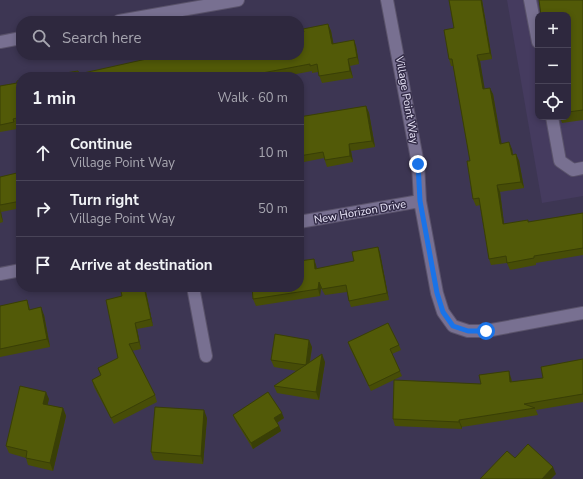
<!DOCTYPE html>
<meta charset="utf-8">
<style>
body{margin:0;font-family:"Nunito Sans",sans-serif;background:#363045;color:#f1f3f6}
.controls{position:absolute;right:12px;top:12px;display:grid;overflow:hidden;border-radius:8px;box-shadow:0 2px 6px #0003}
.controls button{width:36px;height:36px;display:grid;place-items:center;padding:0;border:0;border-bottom:1px solid #494458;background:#2e283e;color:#f1f3f6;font:20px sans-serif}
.stop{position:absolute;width:12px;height:12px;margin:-9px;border:3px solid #1a73e8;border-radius:50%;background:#fff}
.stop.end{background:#1a73e8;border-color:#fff;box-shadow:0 1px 4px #0008}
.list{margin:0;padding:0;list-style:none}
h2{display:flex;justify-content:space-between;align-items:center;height:52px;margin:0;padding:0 16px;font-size:17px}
h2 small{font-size:13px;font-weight:400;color:#a7a6b0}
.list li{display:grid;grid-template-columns:26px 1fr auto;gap:12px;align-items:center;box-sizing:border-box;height:56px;padding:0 16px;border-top:1px solid #494458}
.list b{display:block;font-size:15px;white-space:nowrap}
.list p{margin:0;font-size:13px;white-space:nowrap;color:#a7a6b0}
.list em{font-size:13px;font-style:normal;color:#a7a6b0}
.icon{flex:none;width:22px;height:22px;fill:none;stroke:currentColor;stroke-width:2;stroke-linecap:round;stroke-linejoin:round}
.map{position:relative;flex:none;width:583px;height:479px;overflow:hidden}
.search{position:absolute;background:#2e283e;box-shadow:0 2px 6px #0003;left:16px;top:16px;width:288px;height:44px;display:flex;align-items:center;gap:10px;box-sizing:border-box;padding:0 14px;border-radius:16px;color:#a7a6b0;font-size:15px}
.panel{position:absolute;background:#2e283e;box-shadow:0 2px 6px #0003;left:16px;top:72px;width:288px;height:220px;border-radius:16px}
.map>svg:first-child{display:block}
</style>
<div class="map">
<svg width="583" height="479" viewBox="0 0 583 479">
<rect width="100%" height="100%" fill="#3d3653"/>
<path fill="#453b5f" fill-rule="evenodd" d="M507 0H583V196L542 203ZM538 15H568V117H538Z"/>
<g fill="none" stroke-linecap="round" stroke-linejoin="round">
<defs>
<path id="minor" d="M387 0 418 164 420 201 437 293 443 312 453 326 468 331H486L583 313
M530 0 538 42
M119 21 238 0
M0 42 21 38
M552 117 560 161 573 170 583 168
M299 222 420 201
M0 274 21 270
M193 287 206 356"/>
</defs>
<use href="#minor" stroke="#5a536b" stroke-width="14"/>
<use href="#minor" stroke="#787091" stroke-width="12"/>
</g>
<path fill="#474d07" d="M449 0H482L492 59 480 61 484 89 493 94 501 144 512 149 513 155 516 154 519 161 524 188 500 192 504 224 528 222 583 213V255L536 263V265L510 270 507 263 491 265 489 259 480 205 476 206 473 199 470 161 453 66H451L449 59 454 28Z
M583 0V120L562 123 560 117H568V15Z
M328 24 331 31 333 43 356 46 359 64 350 66 353 78 322 83 318 72 312 73V71L281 77H41L78 71 79 73 299 55 304 32Z
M21 80V125L16 126 17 129 0 132V86L17 83Z
M366 106 369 113 375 147 351 151 353 162 327 167 324 158 299 163V117Z
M21 172V208L1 212 3 222 0 223V177Z
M378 247 380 253 389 300 351 307 349 301 347 292 325 295 321 288 320 296 256 306 253 299 314 259 317 269 354 261Z
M120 287H145L153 326 137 329 141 349 132 351 155 395 157 402 114 424 94 387 92 380 101 375 98 368 118 358 122 296Z
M27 300 30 309 44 315 50 347 0 357V306Z
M348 342 399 345 401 350 392 354 402 376 371 391 350 348Z
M312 347 310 362H325L319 400 277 393 274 386 297 371 274 367 271 360Z
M583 359V402L536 410 538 415 462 427V429L395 426 393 419 481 384 511 378 512 382 543 378Z
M49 399 47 405 63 408 66 416 53 471 28 465 26 458 9 453 6 446Z
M233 415 284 418 277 423 279 426 281 431 253 449 235 420Z
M207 418 203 464 154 460 151 452Z"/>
<path fill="#393f06" d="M481 0H482L492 59 490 53Z
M328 24 331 31 335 51 332 44Z
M354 40 356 46 359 64 357 57Z
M477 55 480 61 486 96 483 89Z
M348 59 350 66 353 78 350 71Z
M490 88 493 94 503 151 500 144Z
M366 106 369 113 375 147 372 141Z
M509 142 512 149 514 162 512 155Z
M349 144 351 151 353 162 350 156Z
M516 154 519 161 524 188 521 182Z
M497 185 500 192 505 231 503 224Z
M0 208 1 212 3 222 1 216Z
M378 247 380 253 389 300 387 293Z
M314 259 316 265 318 275 315 269Z
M319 282 321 288 320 296 318 289Z
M144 287H145L153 326 151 319Z
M41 307 44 315 50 347 47 339Z
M135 323 137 329 141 349 139 342Z
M309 340 312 347 308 372 306 365Z
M322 354 325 362 319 400 316 392Z
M509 371 511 378 513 389 510 382Z
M46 392 49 399 46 411 43 404Z
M63 408 66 416 53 471 50 463Z
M204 410 207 418 203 464 201 456Z
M282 413 284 418 276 423 274 418Z
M459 420 462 427V429L459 422Z
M279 426 281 431 253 449 251 443Z
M553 467 556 474 551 479H542Z"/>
<path fill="#525a08" stroke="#393f06" d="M449 0H481L490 53 477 55 483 89 490 88 500 144 509 142 512 155 516 154 521 182 497 185 503 224 528 220V222L583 213V248L534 256V258L507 263 506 256 489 259 479 198 473 199 467 161H470L452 59H449L444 30 454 28Z
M539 0H583V110L568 112V15H541Z
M328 24 332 44 354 40 357 57 348 59 350 71 319 76 317 64 310 66V64L241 77H41L78 71 79 74 160 56V55H299V32H304L303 29Z
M21 80V117L13 119 14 122 0 125V86L17 83V81Z
M366 106 372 141 349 144 350 156 325 160 323 152 299 156V117Z
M21 172V201L0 205V177Z
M378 247 387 293 349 301 346 285 322 289 319 282 318 289 253 299 252 287H299V261L314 259 315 269 354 261 352 252Z
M120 287H144L151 319 135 323 139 342 129 344 155 395 111 418 92 380 101 375 98 368 118 358 106 300 122 296Z
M27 300 29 310 41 307 47 339 0 349V306Z
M388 323 399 345 390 349 400 371 369 386 348 342Z
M275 334 309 340 306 365 271 360Z
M322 354 316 392 274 386Z
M583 359V394L524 404 535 408 459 420V422L393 419 394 380 481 384 479 375 509 371 510 382 543 378 541 367Z
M20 386 46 392 43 404 63 408 50 463 26 458 27 451 6 446Z
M268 392 282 413 274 418 279 426 251 443 233 415Z
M155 407 204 410 201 456 151 452Z
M528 444 553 467 542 479H480L507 451 515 458Z"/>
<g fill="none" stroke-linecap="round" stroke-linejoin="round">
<path stroke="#1a73e8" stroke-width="5" d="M418 164 420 201 437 293 443 312 453 326 468 331H486"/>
</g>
<g text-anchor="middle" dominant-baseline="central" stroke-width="3" stroke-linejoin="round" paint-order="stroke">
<g font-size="11" fill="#efebfe" stroke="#332c48">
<text transform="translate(407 100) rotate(80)">Village Point Way</text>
<text transform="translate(360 212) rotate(-10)">New Horizon Drive</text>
</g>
</g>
</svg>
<div class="controls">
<button>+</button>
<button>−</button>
<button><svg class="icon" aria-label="locate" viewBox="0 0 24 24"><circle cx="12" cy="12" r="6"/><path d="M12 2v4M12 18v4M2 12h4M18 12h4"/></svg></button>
</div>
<div class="stop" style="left:486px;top:331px"></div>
<div class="stop end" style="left:418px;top:164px"></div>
<div class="search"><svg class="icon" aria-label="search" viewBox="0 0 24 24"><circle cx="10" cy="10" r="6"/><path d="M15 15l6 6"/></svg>Search here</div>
<section class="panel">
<h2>1 min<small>Walk · 60 m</small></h2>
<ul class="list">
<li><svg class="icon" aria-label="ahead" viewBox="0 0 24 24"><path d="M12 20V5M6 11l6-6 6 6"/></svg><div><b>Continue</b><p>Village Point Way</p></div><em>10 m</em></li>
<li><svg class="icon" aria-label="right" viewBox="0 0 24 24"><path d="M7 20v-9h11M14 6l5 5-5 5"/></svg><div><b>Turn right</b><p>Village Point Way</p></div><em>50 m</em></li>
<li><svg class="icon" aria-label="arrive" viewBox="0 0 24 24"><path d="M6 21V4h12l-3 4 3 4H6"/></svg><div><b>Arrive at destination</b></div></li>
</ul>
</section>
</div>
